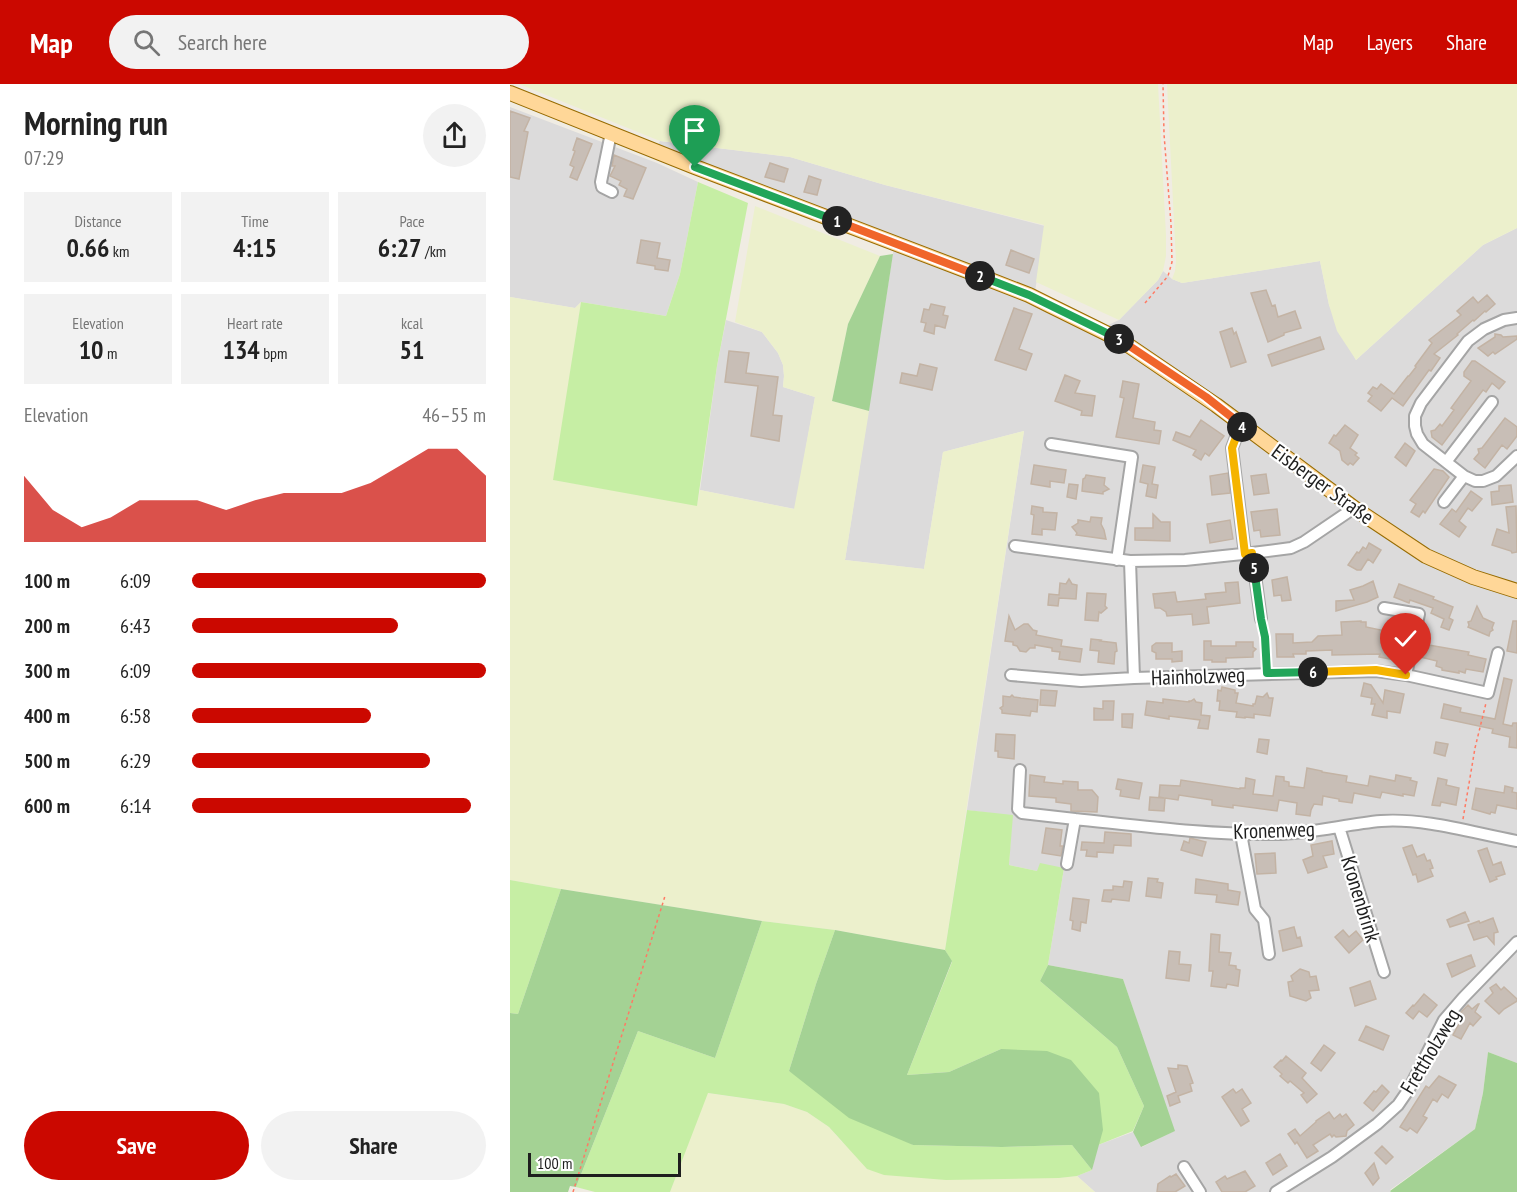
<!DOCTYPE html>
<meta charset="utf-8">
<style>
body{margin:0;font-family:"PT Sans Narrow",sans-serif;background:#f2f2f2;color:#222;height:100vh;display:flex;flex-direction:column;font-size:22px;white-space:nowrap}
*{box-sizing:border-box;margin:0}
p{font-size:20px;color:#767676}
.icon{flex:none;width:33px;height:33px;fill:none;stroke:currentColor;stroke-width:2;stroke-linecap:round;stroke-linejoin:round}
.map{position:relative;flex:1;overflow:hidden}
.sheet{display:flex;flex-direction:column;background:#fff;width:510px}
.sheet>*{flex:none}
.scale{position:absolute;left:18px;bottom:15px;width:153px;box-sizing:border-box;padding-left:6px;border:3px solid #1e1e1e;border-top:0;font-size:16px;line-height:21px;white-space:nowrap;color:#1e1e1e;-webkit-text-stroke:4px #fff;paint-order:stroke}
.pin{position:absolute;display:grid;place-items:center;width:51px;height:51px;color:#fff;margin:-62px -26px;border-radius:50% 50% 50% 0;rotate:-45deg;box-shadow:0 0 6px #0007}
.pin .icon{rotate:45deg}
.km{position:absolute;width:30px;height:30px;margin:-15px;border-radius:50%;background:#222;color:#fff;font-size:16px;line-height:30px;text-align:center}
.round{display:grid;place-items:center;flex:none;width:63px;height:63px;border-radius:32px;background:#f2f2f2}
.headline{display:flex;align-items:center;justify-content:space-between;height:102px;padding:0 24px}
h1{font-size:33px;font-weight:600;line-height:45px}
.figures{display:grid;grid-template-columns:repeat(3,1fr);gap:9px;height:102px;padding:6px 24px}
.figures div{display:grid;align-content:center;border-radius:0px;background:#f2f2f2;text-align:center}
.figures b{font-size:26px;font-weight:600}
.figures small{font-size:16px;font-weight:400}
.figures p{font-size:16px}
.chart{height:168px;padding:12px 24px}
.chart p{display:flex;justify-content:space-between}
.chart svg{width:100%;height:108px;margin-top:6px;fill:#cb0800;opacity:.7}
.button{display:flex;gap:12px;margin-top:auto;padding:12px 24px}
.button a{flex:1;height:69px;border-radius:36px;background:#cb0800;color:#fff;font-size:24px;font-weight:600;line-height:69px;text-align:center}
.button a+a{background:#f2f2f2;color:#222}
ul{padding:0 24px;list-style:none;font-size:20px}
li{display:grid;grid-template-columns:96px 72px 1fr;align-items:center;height:45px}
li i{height:15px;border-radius:8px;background:#cb0800}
header{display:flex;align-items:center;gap:36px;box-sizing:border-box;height:84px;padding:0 30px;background:#cb0800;color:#fff}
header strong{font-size:28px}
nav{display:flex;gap:33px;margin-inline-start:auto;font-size:21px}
.search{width:420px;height:54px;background:#f2f2f2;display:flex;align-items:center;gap:15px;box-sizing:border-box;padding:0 21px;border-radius:33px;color:#767676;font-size:22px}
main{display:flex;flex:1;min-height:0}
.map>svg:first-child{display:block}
</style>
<header>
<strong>Map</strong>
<div class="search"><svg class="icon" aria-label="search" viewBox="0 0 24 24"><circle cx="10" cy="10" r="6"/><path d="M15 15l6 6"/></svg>Search here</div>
<nav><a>Map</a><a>Layers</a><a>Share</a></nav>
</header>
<main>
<section class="sheet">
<div class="headline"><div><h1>Morning run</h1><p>07:29</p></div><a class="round"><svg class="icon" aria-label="share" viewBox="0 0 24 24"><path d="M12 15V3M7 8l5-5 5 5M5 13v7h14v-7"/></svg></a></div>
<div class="figures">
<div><p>Distance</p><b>0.66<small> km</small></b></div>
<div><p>Time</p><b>4:15</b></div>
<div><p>Pace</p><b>6:27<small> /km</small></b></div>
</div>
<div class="figures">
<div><p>Elevation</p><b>10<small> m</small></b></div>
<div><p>Heart rate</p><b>134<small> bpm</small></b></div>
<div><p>kcal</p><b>51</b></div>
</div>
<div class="chart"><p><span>Elevation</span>46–55 m</p>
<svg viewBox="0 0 160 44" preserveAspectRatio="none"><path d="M0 44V17L10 31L20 38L30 34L40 27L50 27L60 27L70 31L80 27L90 24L100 24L110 24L120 20L130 13L140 6L150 6L160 17V44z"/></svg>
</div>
<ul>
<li><b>100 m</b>6:09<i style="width:100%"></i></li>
<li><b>200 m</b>6:43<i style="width:70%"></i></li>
<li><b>300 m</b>6:09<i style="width:100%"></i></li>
<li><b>400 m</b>6:58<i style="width:61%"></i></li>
<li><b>500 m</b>6:29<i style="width:81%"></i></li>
<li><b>600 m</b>6:14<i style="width:95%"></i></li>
</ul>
<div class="button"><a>Save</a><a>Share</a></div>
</section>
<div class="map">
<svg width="1007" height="1108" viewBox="0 0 1007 1108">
<rect width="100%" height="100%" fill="#f0ece3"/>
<path fill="#dcdbdb" d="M0,23L147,79L188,98L170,190L156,232L71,218L65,224L0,213Z
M150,57L280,73L375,101L535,142L525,208L596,242L609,236L648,196L653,187L662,195L672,199L810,177L819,221L846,276L973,161L1007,144V979L978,968L973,1009L965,1045L880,1106L881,1108H585L567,1092L582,1086L588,1061L623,1048L632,1063L664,1047L613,895L538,881L554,784L527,787L499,781L502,732L457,726L514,347L433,368L414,485L335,476L384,163L147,63Z
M216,236L252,248L268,269L273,281L274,292L273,303L305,313L285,425L190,406L207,282Z"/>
<path fill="#ecf0cc" d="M9,0H648L656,151V172L653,187L648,196L609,236L526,198L534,141L375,101L280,73L150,57Z
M657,0H1007V144L973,161L846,276L827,247L819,221L810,177L672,199L662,195L665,187L666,177Z
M245,122L370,172L338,240L322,317L359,327L335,476L414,485L433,368L514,347L435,866L325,846L252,837L51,805L0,796V213L65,224L71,218L44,396L187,421L190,406L284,425L305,313L273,303L274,292L273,281L268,269L252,248L225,238Z
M197,1009L274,1020L297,1028L319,1043L332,1058L549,1094L567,1092L585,1108H160Z"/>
<path fill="#c6eea4" d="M188,98L238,119L207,282L187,422L43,396L71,218L156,232L170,190Z
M457,726L503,731L499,781L527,787L530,779L554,784L538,881L530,897L607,963L634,1022L623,1047L588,1061L491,965L439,988L397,991L442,878L435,866Z
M0,796L51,805L8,930L0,929Z
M252,837L325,846L306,900L279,987L403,1061L492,1063L562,1061L582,1086L567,1092L549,1094L436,1096L374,1091L357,1085L319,1043L297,1028L274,1020L198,1009L160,1108H85L66,1103L128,947L205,974Z"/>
<path fill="#a4d294" d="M383,170L359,327L322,317L338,240L370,172Z
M51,805L252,837L205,974L128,947L66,1103L60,1102L58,1108H0V929L8,930Z
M325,846L435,866L442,877L397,991L439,988L491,965L537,967L561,976L589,1009L593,1046L582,1086L562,1061L492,1063L403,1061L339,1034L279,987L306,900Z
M538,881L613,895L665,1047L631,1063L623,1048L634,1022L607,963L530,897Z
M978,968L1007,979V1108H881L880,1107L965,1045L973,1009Z"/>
<path fill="#c8beb6" stroke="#c3b3a4" stroke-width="1.5" d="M0,27L20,34L14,47L18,48L9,95L0,93Z
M67,54L82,60L67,96L60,93L64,83L60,81L65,67L63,66Z
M104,71L136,84L123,115L114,112L117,105L109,101L111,97L100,92L105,82H102Z
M260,79L278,85L274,98L255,93Z
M299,92L311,96L307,111L294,108Z
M131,156L150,159L147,174L160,176L158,187L145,185V182L127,179Z
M501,166L524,175L519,189L496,181Z
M756,206L762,222L765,221L768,233L785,227L791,244L774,249V251L758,258L741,209Z
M977,211L985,220L976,228L975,227L964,237L963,236L947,250L948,251L924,270L930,274L921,287L919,286L893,322L882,314L871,327L858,317L862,312L858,309L863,303L867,305L871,300L884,310L898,292H899L906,283L905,282L922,259L919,256L951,231L947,227L963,213L968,219Z
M421,220L435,223L433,231L438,232L435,244L425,241L424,250L414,247L416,239L411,238L414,225L419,226Z
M504,224L522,230L509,265L522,270L516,286L485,276Z
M722,244L724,250L726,248L736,278L721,283L710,248Z
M985,250L991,251L993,253L1007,252V255L985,270L983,268L978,272L968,264L985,253Z
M810,253L814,265L762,282L758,271Z
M219,267L239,269L236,289L268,293L263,331L272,332L269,357L241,352L248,302L215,298Z
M962,277H965L995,298L989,305L982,299L976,308L973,306L932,361L922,353L921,347L925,346L930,340L932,342L944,326L941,324L961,297L954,292V288Z
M410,280L427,284L422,306L390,299L392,289L407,292Z
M555,291L570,297L565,309L585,312L582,332L571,331L572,327L545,317Z
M613,297L629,300L623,334L645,338L644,346L651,347L649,360L606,353L614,314L610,313Z
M995,334L1007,343V352L997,365L992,361L975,384L964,375L969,369L968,365L972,364Z
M691,336L714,352L699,372L695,369L691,376L683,371L686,366L663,356L666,348L680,353Z
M835,341L848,351L840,364L847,369L845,371L849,374L843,381L840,379L838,381L832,376L830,367L819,359L824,351L826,352Z
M895,359L905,367L896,382L885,373Z
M524,381L556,386L554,399L540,397V403L521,400Z
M633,381L645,383L642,400L648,401L646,414L636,412L638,400L630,398Z
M924,385L933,387L939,393L915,429L913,427L909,433L901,428L906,420L900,416Z
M718,389L720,409L702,411L700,392Z
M756,390L759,409L744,411L741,392Z
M576,391L595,394L594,401L599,405L593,408V410L572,407L573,395L575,394Z
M559,400L568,401L566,415L557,413Z
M1001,401L1003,418L982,421L981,408L989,407V402Z
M961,407L972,415L962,427L958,424L949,437L956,443L949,453L930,440L942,425L946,428Z
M522,422L533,424V428L547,429L545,446L532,445V451L522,450L524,431L521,430Z
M1006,422L1007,468L1002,469L1001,467L982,461L987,445L999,449L996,423Z
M767,425L770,451L751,453L750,446L744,447L741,428Z
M643,430L651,438H660V457L625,456V444H643Z
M581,433L592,434L591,440L594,446L596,455L566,451L567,449L562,443L568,439V436L580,438Z
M720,436L723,455L700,459L697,440Z
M859,459L871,466L863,479L858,475L851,486H847L838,481L847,468L849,469L853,463L856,465Z
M777,493L781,516L772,517L771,511L764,512L762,496Z
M559,495L562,500L567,501L566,515L549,514L548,522L538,521L539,510L549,511L550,499L556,500Z
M863,497L868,513L857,518L826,527V517L844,516L840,506L853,502Z
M728,498L730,519L697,523L699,539L683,541L682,530L657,532L656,528L650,524H645L643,510L665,508L667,518L696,515L695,510L716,508L715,499Z
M889,500L924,513L923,515L943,523L939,534L943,536L939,546L931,543L934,535L921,529L923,524L900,516L899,519L884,513Z
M577,509L596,510L595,522L597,524L591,529L589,528L588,537L575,536Z
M967,522L973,534L984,539L982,544L983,546L980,548L979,552L958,543L959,541L958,538L961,537Z
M499,532L505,546L514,540H518L523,546L527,547L526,551L552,556L551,562L572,565L570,578L549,575L550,568L542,567V564L525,561V564H520L516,568L510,567L507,562L503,561V558L495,557Z
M851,537V538H856V543L885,549L883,558L888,559L885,576L869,573L870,570L822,571V566L796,567V570H783L784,573H767L766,550H783V559L802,558L808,552L832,551L831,538Z
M1003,537H1007V569L997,567Z
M581,555L591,556L590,557L606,559L607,567L605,568L604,580L588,578L589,567L580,566Z
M694,557H701V562H726V558H743V563L746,565L743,568V573L716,574V578H702V576H694Z
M646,559H662V568L672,567V577L662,578V575H646V569L642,567V562Z
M913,560L959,568L958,571L976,575L973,588L956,585L955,589L949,587V589L932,586V584L926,582L927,577L910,573Z
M994,594L1002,596L993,640L1002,642L1003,639H1007V664L999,663L1000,653L982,649L983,645L931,634L934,620L951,624L950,628L985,635Z
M854,599L861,601L873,619L875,606L894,610L890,629L877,627V634L862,631L865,620H861L862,614L851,612Z
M712,603L725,606V609H728L726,619L743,622V620H745L747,612L753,613L757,609L759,614H763L760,632L744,630V634L735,633V634L726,633L727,628L709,626L710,617H707L708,606L711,607Z
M531,606L547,607L545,622L530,621Z
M502,611L504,613L511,614L528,616L527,628L521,627L520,632L492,629V626L490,624L493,622V612L500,613Z
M653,615L679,618V617H681L684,615L686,618L692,619L691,631L700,632L698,645L688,644L690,636L659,632V635L635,631L637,617L653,619Z
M593,617H604L603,636H584V624L593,625Z
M612,630H623L622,644L612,643Z
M486,650L505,651L504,675L488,673V667H485Z
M749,655L759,656L757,670L747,668Z
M926,658L938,660L935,672L924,669Z
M797,684L812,687V688L837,692L836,698L858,702L860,692L885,697L886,691L901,694L900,696L907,698L904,712L893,710V712L872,708L870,714L844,709L842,719L829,717V715L813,712L812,721L804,720L801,726L800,732L786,730L787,719L769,716L767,727L723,721V724L702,721V716L669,711L668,716L655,714L654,727L639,726L640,713L654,714L649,713L650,701L670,702L671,696L730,705V704H735L736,694L745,696L743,710L763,712L766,692L774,693V697L779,698V702L794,704Z
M520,691L535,693L534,698L553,700V697L568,698V706H582L588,713L587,728L561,727V720L546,718V714L519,712Z
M928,694L937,696L936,701L949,704L946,721L931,718L930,722L922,721Z
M608,695L632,699L629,715L610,712L611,706L606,705Z
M995,702L1003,704L1002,708L1007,709V725L987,721L985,729L981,728L980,730L962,725L966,704L994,709Z
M536,744L552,746L550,762H553L551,772L532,769Z
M595,748L621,750V762L604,761L603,769L587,768V773L576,772L577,766H571L572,758L594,759Z
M680,754L696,758L692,772L671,766L674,757L679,759Z
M822,757L824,770L813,772L817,783L798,789L793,776L803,772L801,761Z
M902,761L907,773L914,770L917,777L920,776L923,784L920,785L923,792L908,798L906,790L903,791L893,764Z
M977,764L983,781L991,778L995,790L986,793L987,795L980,798L968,767Z
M765,769L766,789L747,790L745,770Z
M638,794L648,795L647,798L653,799L651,814L636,812Z
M686,795L718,800V806L730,808L728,821L706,818L707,811L685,809Z
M614,797L622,798L619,817L602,815L601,818L592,817L594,806H603V802L613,803Z
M563,814L579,816L576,839L571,838L570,847L562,845L563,837L560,836Z
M955,828L959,837L940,843L937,836Z
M983,834L988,848L984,849V860L977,852L964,856L958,841L969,837L970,839Z
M784,843L787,854L790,853L792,862L773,867L769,847Z
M833,846L839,853L846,847L853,856L839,869L825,853Z
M701,850L710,851L709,868L721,869L719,881L726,882V885L730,886L728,902L717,900L716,904L701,902L703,887H699Z
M659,867L670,868L669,880L681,881L679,897L656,894Z
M961,871L965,882L942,893L937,880Z
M790,885L799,888L800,893L806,892L809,906L799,907L801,914L796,917L780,912L778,898L783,897L781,892Z
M860,897L866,915L845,922L840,904Z
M986,900L991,906L994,903L1007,915V917L994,925L989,930L975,917L983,909L980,904Z
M914,910L927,921L917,933L909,927L903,935L896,929L903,921L904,922Z
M968,920H969L965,928L971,933L963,942L960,939L951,955L943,951L950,938L954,933L950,929L958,921L962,925Z
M856,942L879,952L873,966L849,956Z
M814,961L825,969L811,987L801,979Z
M776,972L796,989L792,994L807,1010L797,1019L791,1011L794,1009L780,997L778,999L770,992L772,990L764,983L771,976L772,977Z
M668,981L677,982L683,999L680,1000L682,1007L668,1012L670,1018L660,1022L657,1012L666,1008L658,984L668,985Z
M929,992L946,1001L938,1014L932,1010L927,1018L923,1015L913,1032L917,1034L907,1049L900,1044L897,1047L890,1043L916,1002L919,1004Z
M872,1001L879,1008L863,1027L854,1019L864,1007L866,1008Z
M723,1005L726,1009L732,1005L741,1019L732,1025L739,1037L731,1042L712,1013Z
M819,1028L824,1035L830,1030L832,1033L836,1030L844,1041L837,1047L836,1052L826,1053L824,1051L822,1053L820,1050L803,1061L808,1067L797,1074L787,1058L785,1060L778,1050L785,1045L790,1052L806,1038V1037Z
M872,1062L883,1073L876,1080L865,1069Z
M770,1070L777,1082L763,1091L756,1079Z
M864,1079L869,1094L863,1101L855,1089Z
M735,1087L745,1102L735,1108H712L706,1098L715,1092L717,1095Z
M666,1090L675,1102L665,1108H647L648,1100L660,1092L661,1093Z"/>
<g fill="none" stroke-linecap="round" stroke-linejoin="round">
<defs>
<path id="minor" d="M101,49L91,98L92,103L102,108
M1007,234L994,236L974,245L958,257L911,319L905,332V342L907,350L913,360L954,392L965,397H973L986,392L1007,372
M733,342L728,348L722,364L735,470
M541,360L622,373L607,476
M936,378L982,318
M934,418L954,392
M505,462L620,477L675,476L742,469L781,464L794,458L844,424
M742,469L751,535
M874,524L909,530L896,591
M501,591L571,597L624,594L620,477
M624,594L866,587L896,591L978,609L988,569
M510,686L508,725L512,729L565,735
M829,743L874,888
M731,750L745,825L754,836L759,870
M557,780L565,735C632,742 699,751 766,750C801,750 836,740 871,737C916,734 963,749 1007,757
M674,1083L690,1108
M766,1108L822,1073L867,1040L888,1021L899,1005L934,936L953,914L1007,858"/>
<path id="major" d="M0,9L185,83L460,188L519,211L539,221L612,257L706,321L844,424L916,472L963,493L1007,507"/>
</defs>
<use href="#minor" stroke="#a5a5a5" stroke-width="14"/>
<use href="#major" stroke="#976b00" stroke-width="16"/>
<path stroke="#ff7a64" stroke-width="1.5" stroke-dasharray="3 3" stroke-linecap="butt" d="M635,219L658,192L662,178L661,140L654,50L653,0
M753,545L756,579
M953,735L965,664L976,619
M63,1108L155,812"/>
<use href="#minor" stroke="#fff" stroke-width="10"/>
<use href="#major" stroke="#ffd798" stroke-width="14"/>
</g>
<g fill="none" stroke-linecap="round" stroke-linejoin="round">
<defs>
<path id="split-1" d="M185,83L327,137"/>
<path id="split-2" d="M327,137L470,192"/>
<path id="split-3" d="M470,192L519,211L609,255"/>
<path id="split-4" d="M609,255L696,313L733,342L732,343"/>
<path id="split-5" d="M732,343L728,348L722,364L735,470L742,469L744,484"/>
<path id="split-6" d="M744,484L751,535L755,553L757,589L803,588"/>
<path id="split-7" d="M803,588L866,586L896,591"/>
</defs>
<use href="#split-1" stroke="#fff" stroke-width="12"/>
<use href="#split-2" stroke="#fff" stroke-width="12"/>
<use href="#split-3" stroke="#fff" stroke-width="12"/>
<use href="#split-4" stroke="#fff" stroke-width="12"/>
<use href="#split-5" stroke="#fff" stroke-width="12"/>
<use href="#split-6" stroke="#fff" stroke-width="12"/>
<use href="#split-7" stroke="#fff" stroke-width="12"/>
<use href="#split-1" stroke="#22a559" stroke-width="8"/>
<use href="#split-2" stroke="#f0652b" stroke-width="8"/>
<use href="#split-3" stroke="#22a559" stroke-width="8"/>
<use href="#split-4" stroke="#f0652b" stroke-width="8"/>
<use href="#split-5" stroke="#f5b400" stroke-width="8"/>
<use href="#split-6" stroke="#22a559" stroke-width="8"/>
<use href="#split-7" stroke="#f5b400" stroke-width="8"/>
</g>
<g text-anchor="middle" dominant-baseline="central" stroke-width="4.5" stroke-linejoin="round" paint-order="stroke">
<g font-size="21" fill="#1e1e1e" stroke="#fff">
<text transform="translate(813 400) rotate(36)">Eisberger Straße</text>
<text transform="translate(688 592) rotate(-2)">Hainholzweg</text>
<text transform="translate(764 746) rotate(-2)">Kronenweg</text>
<text transform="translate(851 815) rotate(73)">Kronenbrink</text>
<text transform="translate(920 967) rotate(-59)">Frettholzweg</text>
</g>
</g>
</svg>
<div class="scale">100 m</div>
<div class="pin" style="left:185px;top:83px;background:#1e9e55"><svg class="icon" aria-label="arrive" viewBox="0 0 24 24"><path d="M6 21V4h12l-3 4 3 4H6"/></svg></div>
<div class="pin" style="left:896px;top:591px;background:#d93025"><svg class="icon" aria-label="check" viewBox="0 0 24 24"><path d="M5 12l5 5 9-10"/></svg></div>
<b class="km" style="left:327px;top:137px">1</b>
<b class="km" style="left:470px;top:192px">2</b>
<b class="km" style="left:609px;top:255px">3</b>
<b class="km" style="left:732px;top:343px">4</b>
<b class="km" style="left:744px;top:484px">5</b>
<b class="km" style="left:803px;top:588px">6</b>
</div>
</main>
